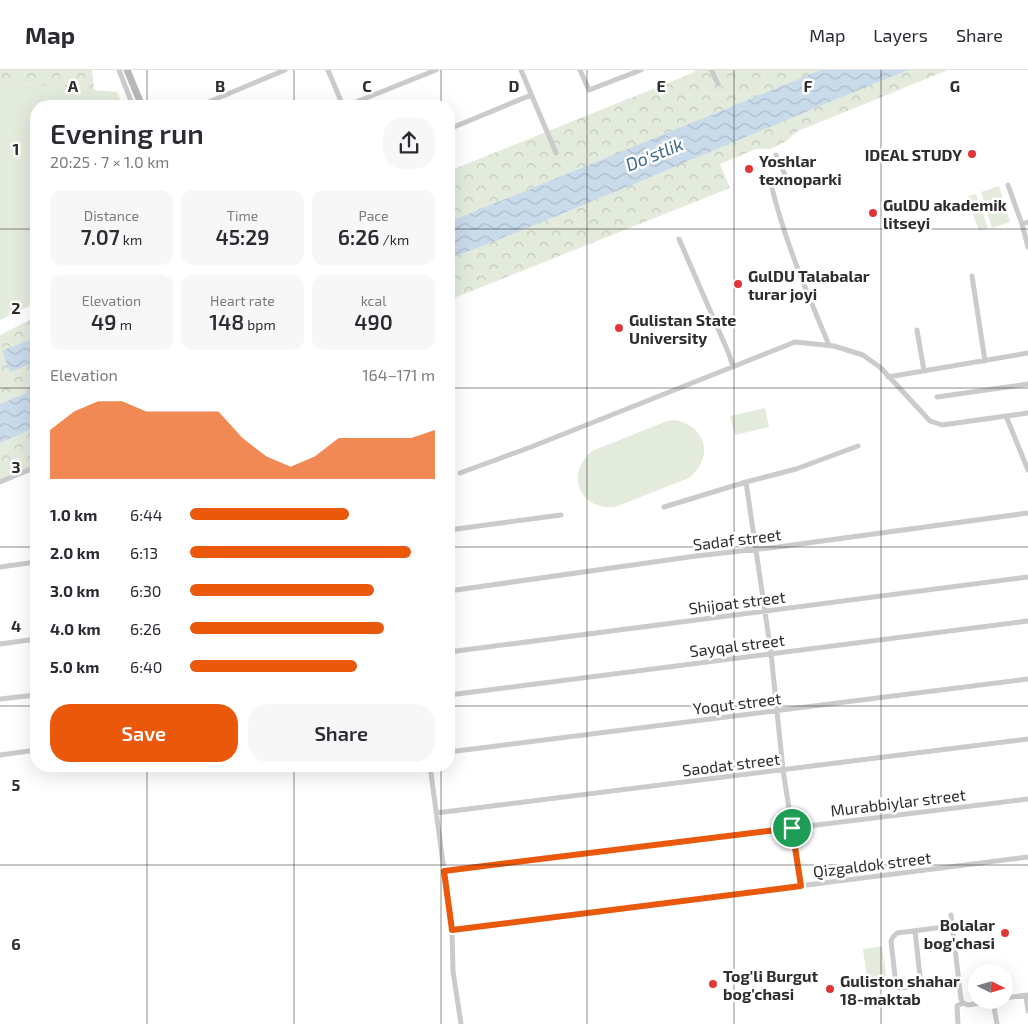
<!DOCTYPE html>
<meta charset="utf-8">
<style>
body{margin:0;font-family:"Exo 2",sans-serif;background:#f7f7f7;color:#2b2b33;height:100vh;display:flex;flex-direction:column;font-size:19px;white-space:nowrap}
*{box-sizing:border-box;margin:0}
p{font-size:16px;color:#7c7c81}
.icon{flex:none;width:28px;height:28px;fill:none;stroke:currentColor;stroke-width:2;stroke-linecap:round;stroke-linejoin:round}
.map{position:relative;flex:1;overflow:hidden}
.panel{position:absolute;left:30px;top:30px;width:425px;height:672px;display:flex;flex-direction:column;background:#fff;border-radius:20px;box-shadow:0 5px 20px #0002}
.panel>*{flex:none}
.needle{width:32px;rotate:95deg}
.fabs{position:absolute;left:968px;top:894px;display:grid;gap:10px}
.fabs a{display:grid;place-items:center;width:45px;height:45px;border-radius:50%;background:#fff;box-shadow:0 5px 20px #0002;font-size:25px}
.pin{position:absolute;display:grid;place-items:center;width:42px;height:42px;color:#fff;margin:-21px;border:2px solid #fff;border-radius:50%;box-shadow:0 1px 5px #0007}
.round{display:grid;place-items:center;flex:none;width:52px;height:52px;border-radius:20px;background:#f7f7f7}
.summary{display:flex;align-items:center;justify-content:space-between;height:85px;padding:0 20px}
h1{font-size:28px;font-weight:600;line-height:38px}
.metrics{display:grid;grid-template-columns:repeat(3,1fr);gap:8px;height:85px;padding:5px 20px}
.metrics div{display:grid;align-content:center;border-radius:12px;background:#f7f7f7;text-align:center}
.metrics b{font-size:21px;font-weight:600}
.metrics small{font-size:14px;font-weight:400}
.metrics p{font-size:14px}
.chart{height:140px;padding:10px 20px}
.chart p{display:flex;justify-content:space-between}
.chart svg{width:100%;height:90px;margin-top:5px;fill:#ea580c;opacity:.7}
.action{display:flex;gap:10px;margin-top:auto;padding:10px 20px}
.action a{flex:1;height:58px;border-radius:20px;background:#ea580c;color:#fff;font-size:20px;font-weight:600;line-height:58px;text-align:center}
.action a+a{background:#f7f7f7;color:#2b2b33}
ul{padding:0 20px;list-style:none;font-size:16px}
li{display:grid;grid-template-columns:80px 60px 1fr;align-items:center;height:38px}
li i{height:12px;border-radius:6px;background:#ea580c}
header{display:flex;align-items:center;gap:30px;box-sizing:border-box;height:70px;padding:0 25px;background:#fff;border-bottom:1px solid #e1e1e2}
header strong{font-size:24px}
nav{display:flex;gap:28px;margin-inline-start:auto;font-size:18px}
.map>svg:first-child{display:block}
</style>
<header>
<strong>Map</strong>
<nav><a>Map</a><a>Layers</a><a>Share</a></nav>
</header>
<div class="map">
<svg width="1028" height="954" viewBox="0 0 1028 954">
<defs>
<pattern id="park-crowns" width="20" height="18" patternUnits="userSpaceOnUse" patternTransform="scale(1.25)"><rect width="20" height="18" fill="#e3ebdd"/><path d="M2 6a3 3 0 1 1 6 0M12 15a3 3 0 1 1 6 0" fill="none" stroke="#c3cabe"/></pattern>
<pattern id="water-waves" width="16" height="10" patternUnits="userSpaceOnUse" patternTransform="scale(1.25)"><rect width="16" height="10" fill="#c9dbeb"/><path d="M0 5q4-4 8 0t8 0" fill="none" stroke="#adbcca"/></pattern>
</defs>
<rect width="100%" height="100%" fill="#fff"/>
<path fill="url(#park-crowns)" d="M0,0H92L94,20L0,12Z
M694,0H948L798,61L785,72L770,79H756L720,94L730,118L449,230V101L695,2Z
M36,247V396L0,411V265Z"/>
<path fill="#e3ebdd" d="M0,12L117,22L123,36H36V233L0,250Z
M999,116L1010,152L992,158L981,122Z
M976,124L988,158L979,161L967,127Z
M765,338L769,357L735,365L730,346Z
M676,350C707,358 714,387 689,408L615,437C579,440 565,404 592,381L667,351Z
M882,876L887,912L868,915L863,879Z"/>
<path fill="url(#water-waves)" d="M821,0H908C754,62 603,129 449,189V152Z
M36,267V292L10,302L2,281Z
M36,319V357L0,373V334Z"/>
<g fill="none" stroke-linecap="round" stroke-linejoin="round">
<path stroke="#cbcbcb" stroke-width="5" d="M119,0L133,36
M328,0L343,36
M521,0L556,83
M580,0L589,20L641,0
M711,0L718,14
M199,36L285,0
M346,36L436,0
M449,59L531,25
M776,85L785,105L771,114C784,169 807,223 829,275
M1008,115L1022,154
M1028,152L1022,154L1028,177
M679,169L729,284L733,297
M972,206L985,291
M917,260L924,301
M888,307L1028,283
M937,327L1028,314
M1006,346L1028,400
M460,403L531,377L795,272L834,276L863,285L881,298L930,351L942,355L1028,343
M0,412L36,397
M746,412L796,399L858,376
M664,437L746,412L771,583L783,700L801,816
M449,460L561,445
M0,497L36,492
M449,521L696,486L778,477L1028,443
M0,574L36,569
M449,582L1028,507
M449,625L1028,551
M0,629L36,625
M449,682L1028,609
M0,685L36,680
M430,696L452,860L453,901L461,954
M436,743L1028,669
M444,801L1028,729
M951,845L961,929L963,933L968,935L997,930
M952,856L897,863L893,867L891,871L896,915L899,918L958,911
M452,860L1028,787
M915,861L921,915
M1026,926L1028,941
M1004,928L1028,925
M993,932L997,954
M958,954L957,936L963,933"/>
<path stroke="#b8b8b8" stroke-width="7" d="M127,0L142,36"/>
</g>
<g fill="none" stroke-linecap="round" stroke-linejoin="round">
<defs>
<path id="route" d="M792,758L801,816L452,860L444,801Z"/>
</defs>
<use href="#route" stroke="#fff" stroke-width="10"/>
<use href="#route" stroke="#ea580c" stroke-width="6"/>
</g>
<path fill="none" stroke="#2e2e2e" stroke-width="1" stroke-opacity="0.55" d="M147,0V36M294,0V36M441,0V36M587,0V954M734,0V954M881,0V954M0,159H36M449,159H1028M0,318H36M449,318H1028M0,477H36M449,477H1028M0,636H36M449,636H1028M147,696V954M294,696V954M441,696V954M0,795H1028"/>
<g fill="#e03636" stroke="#fff" stroke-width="2">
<circle cx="972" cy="84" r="5"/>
<circle cx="749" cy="99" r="5"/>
<circle cx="873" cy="143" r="5"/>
<circle cx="738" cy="214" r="5"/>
<circle cx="619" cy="258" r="5"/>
<circle cx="1005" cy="863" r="5"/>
<circle cx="713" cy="914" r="5"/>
<circle cx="830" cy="919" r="5"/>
</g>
<g text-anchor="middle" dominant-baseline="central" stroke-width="5" stroke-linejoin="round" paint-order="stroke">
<g font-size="16" font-weight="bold" fill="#2e2e2e" stroke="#fff" text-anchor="start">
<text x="962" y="84" text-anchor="end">IDEAL STUDY</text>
<text x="759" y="90">Yoshlar<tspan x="759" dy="18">texnoparki</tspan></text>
<text x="883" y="134">GulDU akademik<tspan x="883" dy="18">litseyi</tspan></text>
<text x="748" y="205">GulDU Talabalar<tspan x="748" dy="18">turar joyi</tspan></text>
<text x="629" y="249">Gulistan State<tspan x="629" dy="18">University</tspan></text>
<text x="995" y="854" text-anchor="end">Bolalar<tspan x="995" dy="18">bog'chasi</tspan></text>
<text x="723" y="905">Tog'li Burgut<tspan x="723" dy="18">bog'chasi</tspan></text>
<text x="840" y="910">Guliston shahar<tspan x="840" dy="18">18-maktab</tspan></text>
</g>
<g font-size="16" fill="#2e2e2e" stroke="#fff">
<text transform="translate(737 469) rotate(-7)">Sadaf street</text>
<text transform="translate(737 532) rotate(-7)">Shijoat street</text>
<text transform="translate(737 575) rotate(-7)">Sayqal street</text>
<text transform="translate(737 633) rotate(-7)">Yoqut street</text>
<text transform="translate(731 694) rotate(-7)">Saodat street</text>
<text transform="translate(898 732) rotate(-7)">Murabbiylar street</text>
<text transform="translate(872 794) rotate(-7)">Qizgaldok street</text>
</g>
<g font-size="18" font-style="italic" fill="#3f698e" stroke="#fff">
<text transform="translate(654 84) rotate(-22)">Do'stlik</text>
</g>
</g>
<g font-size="16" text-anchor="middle" font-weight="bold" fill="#2e2e2e" stroke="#fff" stroke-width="5" stroke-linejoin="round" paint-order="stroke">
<text x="73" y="22">A</text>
<text x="220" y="22">B</text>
<text x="367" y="22">C</text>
<text x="514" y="22">D</text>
<text x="661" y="22">E</text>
<text x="808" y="22">F</text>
<text x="955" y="22">G</text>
<text x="16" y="85">1</text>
<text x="16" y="244">2</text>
<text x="16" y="403">3</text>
<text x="16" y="562">4</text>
<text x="16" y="721">5</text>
<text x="16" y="880">6</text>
</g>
</svg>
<div class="fabs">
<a><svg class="needle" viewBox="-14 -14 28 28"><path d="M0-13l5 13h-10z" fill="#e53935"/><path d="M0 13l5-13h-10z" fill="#7c7c81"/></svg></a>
</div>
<div class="pin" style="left:792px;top:758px;background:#1e9e55"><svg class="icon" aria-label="arrive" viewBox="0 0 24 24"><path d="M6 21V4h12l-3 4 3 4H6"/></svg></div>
<section class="panel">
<div class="summary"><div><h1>Evening run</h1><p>20:25 · 7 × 1.0 km</p></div><a class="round"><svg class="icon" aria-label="share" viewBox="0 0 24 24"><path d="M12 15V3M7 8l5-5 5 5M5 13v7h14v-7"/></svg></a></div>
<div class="metrics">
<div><p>Distance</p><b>7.07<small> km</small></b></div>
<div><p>Time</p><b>45:29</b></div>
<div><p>Pace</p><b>6:26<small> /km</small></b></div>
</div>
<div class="metrics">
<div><p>Elevation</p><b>49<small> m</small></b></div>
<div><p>Heart rate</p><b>148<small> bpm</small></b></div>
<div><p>kcal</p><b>490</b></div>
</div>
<div class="chart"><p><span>Elevation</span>164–171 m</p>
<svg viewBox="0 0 160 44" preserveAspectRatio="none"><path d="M0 44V20L10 11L20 6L30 6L40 11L50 11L60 11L70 11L80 24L90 33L100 38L110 33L120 24L130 24L140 24L150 24L160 20V44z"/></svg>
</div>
<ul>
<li><b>1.0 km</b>6:44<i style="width:65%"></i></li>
<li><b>2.0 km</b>6:13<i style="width:90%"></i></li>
<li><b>3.0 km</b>6:30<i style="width:75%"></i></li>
<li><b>4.0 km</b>6:26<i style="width:79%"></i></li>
<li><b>5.0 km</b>6:40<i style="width:68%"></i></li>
</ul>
<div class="action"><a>Save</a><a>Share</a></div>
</section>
</div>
